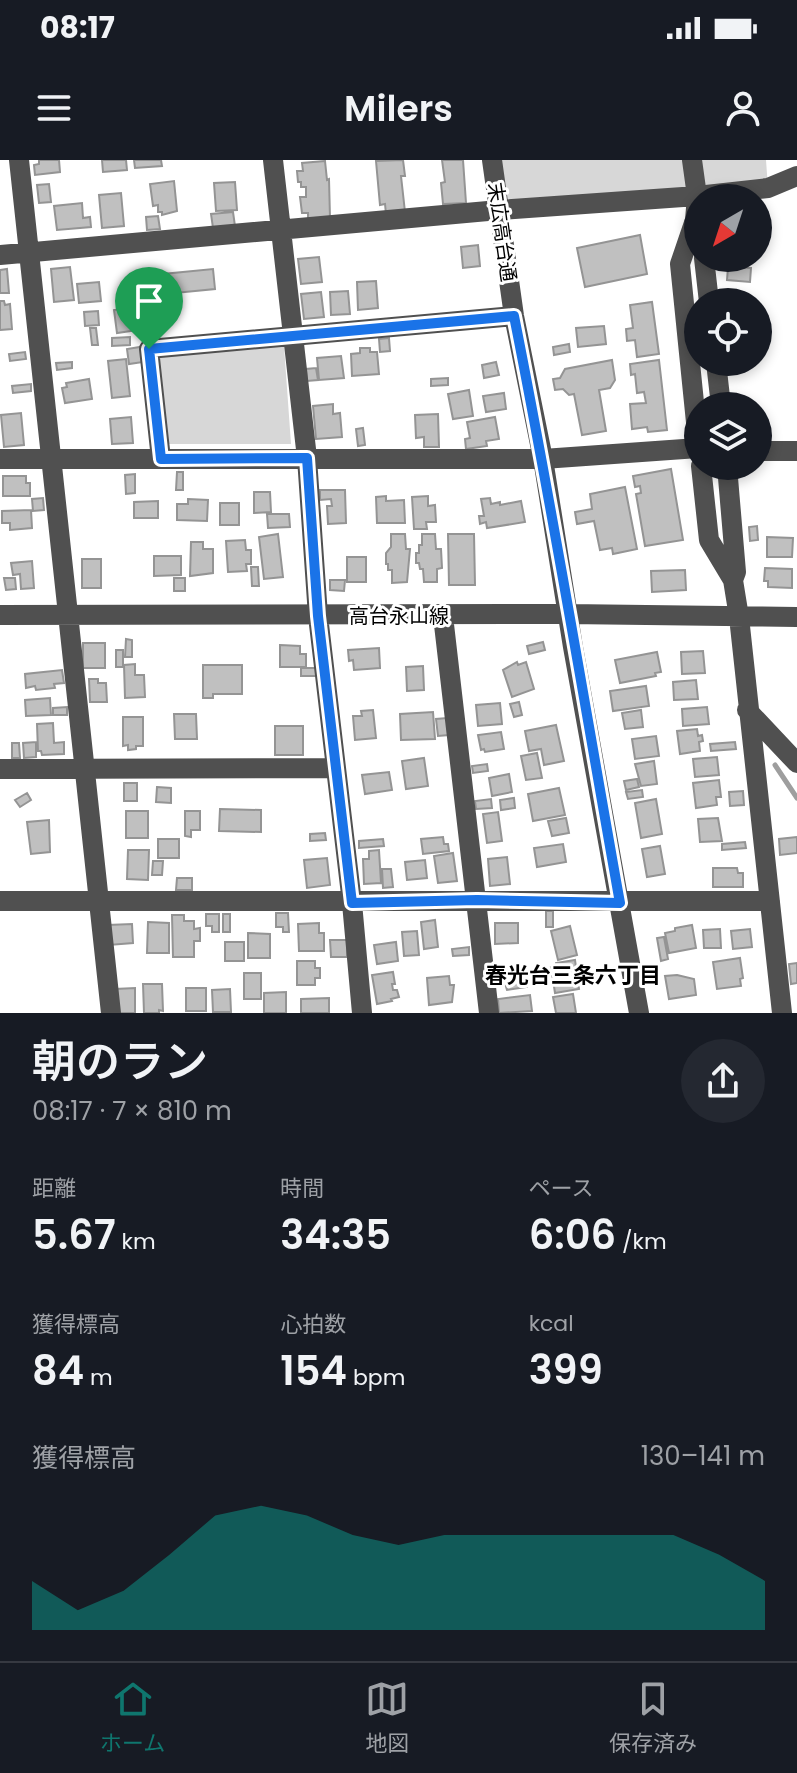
<!DOCTYPE html>
<html lang="ja">
<meta charset="utf-8">
<style>
body{margin:0;font-family:Poppins,"Noto Sans JP",sans-serif;background:#242831;color:#f1f3f6;height:100vh;display:flex;flex-direction:column;font-size:30px;white-space:nowrap}
*{box-sizing:border-box;margin:0}
p{font-size:26px;color:#9ea1a6}
.icon{flex:none;width:44px;height:44px;fill:none;stroke:currentColor;stroke-width:2;stroke-linecap:round;stroke-linejoin:round}
.map{position:relative;height:853px;overflow:hidden}
.side{display:flex;flex-direction:column;background:#171b24;flex:1}
.side>*{flex:none}
.needle{width:52px;rotate:219deg}
.fabs{position:absolute;left:684px;top:24px;display:grid;gap:16px}
.fabs a{display:grid;place-items:center;width:88px;height:88px;border-radius:50%;background:#171b24;box-shadow:0 4px 12px #0003;font-size:40px}
.pin{position:absolute;display:grid;place-items:center;width:68px;height:68px;color:#fff;margin:-82px -34px;border-radius:50% 50% 50% 0;rotate:-45deg;box-shadow:0 0 8px #0007}
.pin .icon{rotate:45deg}
.round{display:grid;place-items:center;flex:none;width:84px;height:84px;border-radius:42px;background:#242831}
.head{display:flex;align-items:center;justify-content:space-between;height:136px;padding:0 32px}
h1{font-size:44px;font-weight:600;line-height:60px}
.metrics{display:grid;grid-template-columns:repeat(3,1fr);gap:12px;height:136px;padding:8px 32px}
.metrics div{display:grid;align-content:center}
.metrics b{font-size:40px;font-weight:600}
.metrics small{font-size:22px;font-weight:400}
.metrics p{font-size:22px}
.chart{height:224px;padding:16px 32px}
.chart p{display:flex;justify-content:space-between}
.chart svg{width:100%;height:144px;margin-top:8px;fill:#0f766e;opacity:.7}
.status{display:flex;justify-content:space-between;align-items:center;height:56px;padding:0 40px;background:#171b24;direction:ltr}
.status svg{height:22px;fill:currentColor}
header{display:flex;justify-content:space-between;align-items:center;height:104px;padding:0 32px;background:#171b24;font-size:36px;font-weight:600}
.tab-bar{display:flex;justify-content:space-around;align-items:center;height:112px;border-top:2px solid #363941;background:#171b24;font-size:22px;color:#9ea1a6}
.tab-bar a{display:grid;justify-items:center;gap:4px}
.tab-bar .selected{color:#0f766e}
.map>svg:first-child{display:block}
</style>
<div class="status"><b>08:17</b><svg viewBox="0 0 49 12"><path d="M0 12V9h3v3zM5 12V6h3v6zM10 12V3h3v9zM15 12V0h3v12zM26 1h20v11H26zM47 4h2v5h-2z"/></svg></div>
<header><svg class="icon" aria-label="menu" viewBox="0 0 24 24"><path d="M4 6h16M4 12h16M4 18h16"/></svg>Milers<svg class="icon" aria-label="person" viewBox="0 0 24 24"><circle cx="12" cy="8" r="4"/><path d="M4 21q1-7 8-7t8 7"/></svg></header>
<div class="map">
<svg width="797" height="853" viewBox="0 0 797 853">
<rect width="100%" height="100%" fill="#fff"/>
<path fill="#d7d7d7" d="M492,0H766L768,28L499,50Z
M284,186L291,284H168L159,195Z"/>
<g fill="none" stroke-linecap="round" stroke-linejoin="round">
<path stroke="#9e9e9e" stroke-width="5" d="M775,605L797,638"/>
</g>
<path fill="#c0c0c0" stroke="#949494" stroke-width="2" d="M39,0H59L60,12L35,15L34,5L39,4Z
M102,0H126L127,10L103,12Z
M134,0H161L162,6L135,8Z
M403,0L405,16H401L405,52L386,54L385,44L380,45L376,1Z
M442,0H463L466,43L443,44L441,23L445,22Z
M325,1L327,20L329,19L330,58L308,60V53H302L300,37H306V27H301V22H298L297,11H303L302,3Z
M174,21L177,51L162,55V52H158V45L153,46L150,24Z
M235,22L237,50L216,51L214,23Z
M49,24L51,42L39,43L37,25Z
M121,33L124,66L102,68L99,35Z
M82,43L83,58L90,57L91,67L57,70L54,46Z
M233,52L235,66L213,68L211,54Z
M158,56L160,69L147,70L146,57Z
M640,75L647,114L585,127L577,88Z
M478,85L480,106L463,108L461,87Z
M319,97L322,122L301,124L298,99Z
M70,107L74,140L54,142L51,109Z
M728,107L751,108L750,122L727,120Z
M7,109L9,133H0V110Z
M213,109L215,129L165,134L163,114Z
M376,121L378,148L358,150L357,122Z
M99,122L101,141L79,143L77,124Z
M348,131L350,154L331,155L330,132Z
M321,132L324,157L304,159L301,134Z
M0,141H4L5,145L10,144L12,169L0,170Z
M652,142L659,194L637,197L635,180L627,181L626,169L633,168L630,145Z
M135,147L138,170L117,173L114,150Z
M98,151L99,165L85,166L84,152Z
M604,166L606,184L578,187L576,168Z
M90,168H96L98,185H92Z
M130,177V185L112,186V178Z
M389,178L390,191L380,192L379,179Z
M569,184L570,192L554,195L553,187Z
M140,187L143,202L129,204L127,189Z
M360,188H370V192H377L379,214L352,216L351,194L360,193Z
M25,192L26,199L10,201L9,194Z
M341,196L344,218L319,220L317,198Z
M126,199L130,236L112,238L108,201Z
M612,200L615,220L610,228L599,230L606,271L582,275L574,234L569,235L563,229L555,230L553,219L560,218L565,209Z
M659,200L667,270L648,272L647,267L632,269L630,244L646,243L644,232L637,233L635,214L631,215L630,204Z
M72,202V208L57,210L56,203Z
M496,202L499,215L484,218L482,205Z
M316,208L318,220L307,221L306,209Z
M448,218V225L431,226V219Z
M89,219L92,239L65,243L62,228L67,227L66,223Z
M31,224V231L13,233L12,226Z
M469,230L473,256L453,259L448,234Z
M504,233L506,249L486,252L483,236Z
M333,244V254L340,253L342,277L316,279L313,246Z
M21,253L24,285L4,287L1,255Z
M438,254L439,287H424V277L416,278L415,255Z
M131,257L133,283L112,284L110,259Z
M495,257L499,279L486,281L487,286L466,289L465,279L470,278L467,262Z
M363,268L365,285L358,286L356,269Z
M671,309L683,380L645,386L636,334L641,333L640,326L635,327L633,316Z
M177,312H183V330H176Z
M135,314V333L126,334L125,315Z
M3,316H26V323H30V336H3Z
M625,327L637,389L613,394L612,388L600,390L594,361L577,364L575,352L592,349L590,334Z
M320,330H345L346,363L328,364L327,346H332L331,339L320,340Z
M254,332H270L271,352L254,353Z
M386,336V341L404,340L405,363H377L376,337Z
M428,336V346L435,345L436,362H426L427,369H414L412,337Z
M43,338L44,350L33,351L32,339Z
M490,338L491,344L500,342V345L521,341L525,362L487,368L486,362L480,364L479,356H484L481,339Z
M188,339L208,340L207,361L177,360V344H188Z
M158,341V358H134V342Z
M220,343H239V365H220Z
M31,350L32,368L10,370V363H2V351Z
M267,354H289L290,367L268,368Z
M757,366L758,380L750,381L749,367Z
M278,374L283,417L264,419L259,377Z
M391,374H405L406,389H410L407,422L392,423V410H388V404H386V393L391,387Z
M422,374H435L436,389H441L442,408L437,409V422H424L423,409H420L419,403H416V393H419V385H422Z
M448,374H474L475,425H449Z
M767,377L793,378L792,397H767Z
M245,380L246,390H251V404H246L247,411L228,412L226,381Z
M191,382H203V389H213V413L190,416Z
M154,396H181V415L154,416Z
M347,397H366V422H347Z
M82,399H101V428H82Z
M32,401L34,428L21,429L20,414L13,415L11,403Z
M251,407H258L259,426H252Z
M765,408L792,409V428L768,427V421H764Z
M685,410L686,430L652,432L651,411Z
M4,418H15L16,429L6,430Z
M174,418H185V431H174Z
M330,420H345L344,431L330,430Z
M126,479L132,480V497H125Z
M543,482L545,490L529,494L527,486Z
M83,483H105V508H83Z
M280,485L300,486V494H306V507H280Z
M379,488L380,508L354,510L353,500L349,501L348,490Z
M116,490H123V507H116Z
M703,491L705,513L682,514L681,492Z
M657,492L661,512L655,513L656,516L620,523L615,500Z
M517,502L518,505L526,502L534,529L512,537L503,510Z
M135,504V515H144L145,537L125,538L124,505Z
M203,505H242V534H213V538H203Z
M423,506L424,530L407,531L406,507Z
M301,508H316V516H301Z
M62,510L64,523L54,524L55,528L36,530L35,526L26,528L25,514Z
M89,519H98V523H106L107,542H90Z
M696,520L698,539L674,540L673,522Z
M646,526L649,546L613,551L610,531Z
M50,538L51,555L26,556L25,540Z
M519,542L522,555L514,557L510,544Z
M500,543L502,564L478,566L476,545Z
M67,547V555H53V548Z
M707,547L709,564L683,566L682,549Z
M373,550L376,578L355,580L353,556H362L361,551Z
M641,550L643,567L625,569L622,553Z
M433,552L435,579L401,580L400,554Z
M174,554H196L197,579H175Z
M123,557H143V586H136V589L128,590V585L123,586Z
M447,558L449,575L438,576L436,559Z
M53,563L54,583L64,582V594L42,595L41,591H38L37,564Z
M556,565L564,601L544,605L541,589L529,591L525,571Z
M275,566H303V595H275Z
M697,569L698,576L702,575L703,581L699,582L700,591L680,594L677,571Z
M501,572L504,589L485,592L484,589L481,590L478,575Z
M656,576L659,596L635,599L632,579Z
M36,582V597L24,598L23,583Z
M735,582L736,589L711,591L710,584Z
M12,583H19L20,598H12Z
M537,593L542,618L526,620L521,596Z
M717,597L719,615L695,617L693,599Z
M424,598L428,626L406,629L402,601Z
M654,601L657,624L641,626L635,604Z
M487,604L488,611L473,613L472,606Z
M389,612L392,630L365,634L362,615Z
M509,614L512,632L492,636L489,618Z
M637,619L639,627L626,630L624,621Z
M719,620L721,637H716L717,645L696,648L693,623Z
M124,623H137V641H124Z
M157,627L171,628V643L156,642Z
M559,628L565,655L533,661L528,634Z
M642,630L643,637L628,639L626,632Z
M743,631L744,645L730,646L729,632Z
M27,633L31,640L20,647L15,640Z
M514,638L515,648L501,650L500,640Z
M491,639L492,648L476,649L475,641Z
M656,639L662,674L641,678L635,643Z
M220,649L261,650V672L219,671Z
M126,651H148V678H126Z
M185,651H200V670H191V677L185,676Z
M498,652L502,681L487,683L483,654Z
M566,658L569,673L552,676L548,661Z
M718,658L722,681L700,682L698,659Z
M49,660L50,692L31,694L27,662Z
M325,673L326,680L310,681V674Z
M443,677L444,684H448L449,691L423,694L421,679Z
M797,677V693L780,695L779,679Z
M158,679H179V698H158Z
M383,679L384,686L359,688V681Z
M745,682L746,688L722,690V684Z
M563,684L566,702L537,707L534,688Z
M660,686L665,714L647,717L642,689Z
M128,690H149L148,720L127,719Z
M379,690L381,723L364,724L363,699H369V691Z
M453,693L457,721L438,723L434,696Z
M507,697L510,724L490,726L488,699Z
M327,698L330,725L307,728L304,700Z
M425,700L427,718L407,720L405,702Z
M153,701H163L162,715H152Z
M713,708H737L738,713H743V727H713Z
M382,709H391L393,727L383,728Z
M177,718H192V730H176Z
M546,751H553V767H546Z
M276,753H288L289,772H283V767H276Z
M206,754H219V772H212V766H206Z
M223,754H230V772H223Z
M172,755H184V761H194V769L200,768V781H194V797H173Z
M435,760L438,787L424,789L421,762Z
M148,762L169,763V793H147Z
M319,763V773H324V791H299L298,764Z
M495,763H518V783L495,784Z
M132,764L133,783L109,785L108,765Z
M692,765L696,788L669,793L665,773L675,771V768Z
M570,766L577,795L558,800L551,771Z
M720,769L721,788H704L703,770Z
M750,769L752,787L733,789L731,771Z
M417,771L419,795L404,796L402,772Z
M248,773L270,774V798H248Z
M664,777L668,799L661,801L657,778Z
M330,780H347V797H331Z
M225,782H244V801H225Z
M396,782L398,801L377,804L374,785Z
M469,787V795L453,796L452,789Z
M740,798L743,818L740,819L741,826L717,829L713,802Z
M575,800L579,829L555,833L551,807L556,806V803Z
M297,801H315V808H320V818H315V825H297Z
M797,803V823L791,824L789,804Z
M525,808L527,827L507,830L503,817L506,816L505,811Z
M393,812L395,824H392L393,830H397L399,837L391,839L392,841L377,844L372,815Z
M244,813H261V839H244Z
M677,815L694,819L696,835L669,839L665,816Z
M449,816L450,825H454L452,842L429,845L427,818Z
M143,824H162L163,851L159,850V853H144Z
M135,828V853H116L115,829Z
M186,828H206V851H186Z
M230,829L231,852H213L212,830Z
M286,832V853H264V833Z
M573,834L576,853H556L553,837Z
M530,835L532,851L499,853L498,839Z
M329,838V853H301V839Z"/>
<g fill="none" stroke-linecap="round" stroke-linejoin="round">
<path stroke="#505050" stroke-width="20" d="M19,0L111,853
M273,0L307,298L318,456L352,743L362,853
M492,0L514,156L543,299L573,487L639,853
M692,0L697,36L695,60L680,104L698,282
M0,95L499,50L697,36L768,28L797,16
M704,98L709,142
M716,202L721,246
M758,291H797
M0,299H543L698,288
M161,299L149,189L514,156
M701,306L709,380L733,420L739,457L782,853
M727,306L736,412L733,420
M0,455L568,454L797,457
M443,456L489,853
M747,550L797,603
M0,609L336,608
M0,741H770"/>
</g>
<g fill="none" stroke-linecap="round" stroke-linejoin="round">
<defs>
<path id="route" d="M514,156C553,351 585,547 620,743L477,740L352,743L318,456L307,298L161,299L149,189Z"/>
</defs>
<use href="#route" stroke="#fff" stroke-width="16"/>
<use href="#route" stroke="#1a73e8" stroke-width="10"/>
</g>
<g text-anchor="middle" dominant-baseline="central" stroke-width="6" stroke-linejoin="round" paint-order="stroke">
<g font-size="20" fill="#000" stroke="#fff">
<text transform="translate(502 72) rotate(82)">末広高台通</text>
<text x="399" y="456">高台永山線</text>
</g>
<g font-size="22" font-weight="bold" fill="#000" stroke="#fff">
<text x="573" y="815">春光台三条六丁目</text>
</g>
</g>
</svg>
<div class="fabs">
<a><svg class="needle" viewBox="-14 -14 28 28"><path d="M0-13l5 13h-10z" fill="#e53935"/><path d="M0 13l5-13h-10z" fill="#9ea1a6"/></svg></a>
<a><svg class="icon" aria-label="locate" viewBox="0 0 24 24"><circle cx="12" cy="12" r="6"/><path d="M12 2v4M12 18v4M2 12h4M18 12h4"/></svg></a>
<a><svg class="icon" aria-label="layers" viewBox="0 0 24 24"><path d="M12 4l9 5-9 5-9-5zM3 14l9 5 9-5"/></svg></a>
</div>
<div class="pin" style="left:149px;top:189px;background:#1e9e55"><svg class="icon" aria-label="arrive" viewBox="0 0 24 24"><path d="M6 21V4h12l-3 4 3 4H6"/></svg></div>
</div>
<section class="side">
<div class="head"><div><h1>朝のラン</h1><p>08:17 · 7 × 810 m</p></div><a class="round"><svg class="icon" aria-label="share" viewBox="0 0 24 24"><path d="M12 15V3M7 8l5-5 5 5M5 13v7h14v-7"/></svg></a></div>
<div class="metrics">
<div><p>距離</p><b>5.67<small> km</small></b></div>
<div><p>時間</p><b>34:35</b></div>
<div><p>ペース</p><b>6:06<small> /km</small></b></div>
</div>
<div class="metrics">
<div><p>獲得標高</p><b>84<small> m</small></b></div>
<div><p>心拍数</p><b>154<small> bpm</small></b></div>
<div><p>kcal</p><b>399</b></div>
</div>
<div class="chart"><p><span>獲得標高</span>130–141 m</p>
<svg viewBox="0 0 160 44" preserveAspectRatio="none"><path d="M0 44V29L10 38L20 32L30 21L40 9L50 6L60 9L70 15L80 18L90 15L100 15L110 15L120 15L130 15L140 15L150 21L160 29V44z"/></svg>
</div>
</section>
<nav class="tab-bar">
<a class="selected"><svg class="icon" aria-label="home" viewBox="0 0 24 24"><path d="M3 11l9-7 9 7M6 9v11h12V9"/></svg>ホーム</a>
<a><svg class="icon" aria-label="map" viewBox="0 0 24 24"><path d="M3 6l6-2 6 2 6-2v14l-6 2-6-2-6 2zM9 4v14M15 6v14"/></svg>地図</a>
<a><svg class="icon" aria-label="saved" viewBox="0 0 24 24"><path d="M7 4h10v16l-5-4-5 4z"/></svg>保存済み</a>
</nav>
